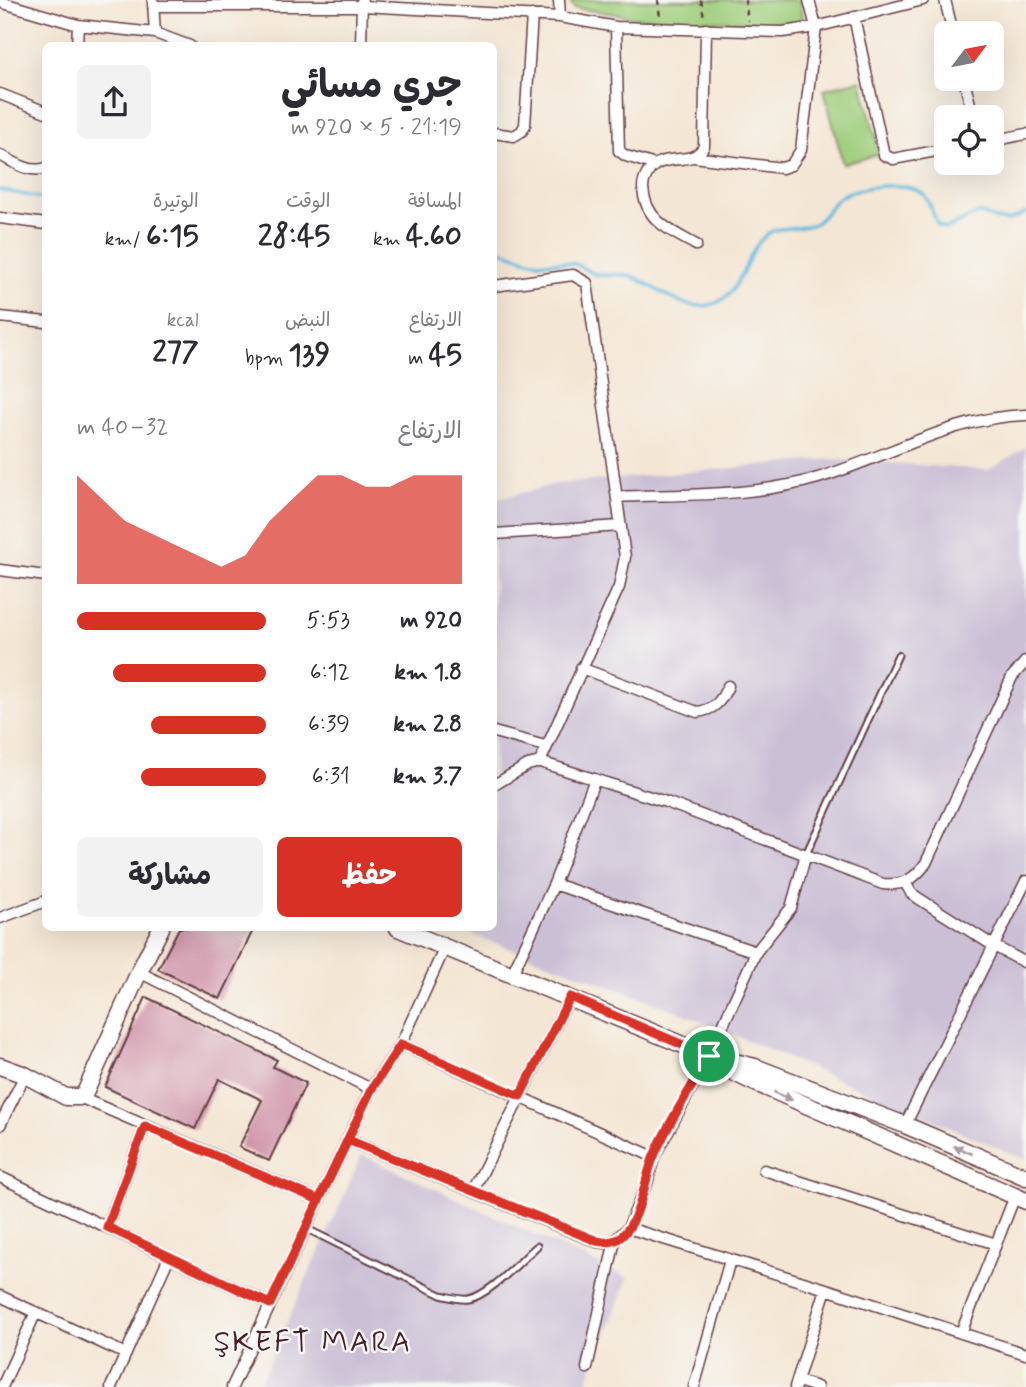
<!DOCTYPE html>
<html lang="ar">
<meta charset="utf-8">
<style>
body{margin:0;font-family:Mynerve,"Playpen Sans Arabic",sans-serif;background:#f2f2f3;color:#2b2b33;direction:rtl;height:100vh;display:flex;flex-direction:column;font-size:26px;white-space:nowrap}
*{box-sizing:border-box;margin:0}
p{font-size:23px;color:#7c7c81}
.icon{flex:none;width:38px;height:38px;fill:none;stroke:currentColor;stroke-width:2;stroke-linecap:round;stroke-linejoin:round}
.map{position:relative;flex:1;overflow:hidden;direction:ltr}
.panel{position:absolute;left:42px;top:42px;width:455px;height:889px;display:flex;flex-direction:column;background:#fff;border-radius:10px;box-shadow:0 7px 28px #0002;direction:rtl}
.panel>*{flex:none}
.needle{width:46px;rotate:58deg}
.tools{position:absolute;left:934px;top:21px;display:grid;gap:14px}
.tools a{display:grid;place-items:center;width:70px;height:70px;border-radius:10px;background:#fff;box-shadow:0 7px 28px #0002;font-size:35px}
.pin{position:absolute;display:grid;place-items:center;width:60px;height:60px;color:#fff;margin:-30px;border:4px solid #fff;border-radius:50%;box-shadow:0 2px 7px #0007}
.round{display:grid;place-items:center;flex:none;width:74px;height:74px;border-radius:10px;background:#f2f2f3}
.summary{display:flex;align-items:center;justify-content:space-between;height:119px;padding:0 35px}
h1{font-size:38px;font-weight:700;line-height:52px}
.stats{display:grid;grid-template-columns:repeat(3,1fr);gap:10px;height:119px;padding:7px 35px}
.stats div{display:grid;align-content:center}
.stats b{font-size:30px;font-weight:700}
.stats small{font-size:19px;font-weight:400}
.stats p{font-size:19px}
.chart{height:196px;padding:14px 35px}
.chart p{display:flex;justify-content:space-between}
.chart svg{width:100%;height:126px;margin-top:7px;fill:#d93025;opacity:.7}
.cta{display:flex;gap:14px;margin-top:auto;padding:14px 35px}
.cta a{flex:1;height:80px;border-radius:10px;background:#d93025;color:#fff;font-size:28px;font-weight:700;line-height:80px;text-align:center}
.cta a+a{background:#f2f2f3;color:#2b2b33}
ul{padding:0 35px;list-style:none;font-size:23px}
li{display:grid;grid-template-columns:112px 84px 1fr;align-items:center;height:52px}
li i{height:18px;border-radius:9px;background:#d93025}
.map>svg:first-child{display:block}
</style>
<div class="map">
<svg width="1026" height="1387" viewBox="0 0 1026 1387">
<rect width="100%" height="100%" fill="#f6f6f2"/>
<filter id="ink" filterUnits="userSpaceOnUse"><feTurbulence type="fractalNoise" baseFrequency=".0143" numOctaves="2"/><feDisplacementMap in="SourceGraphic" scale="14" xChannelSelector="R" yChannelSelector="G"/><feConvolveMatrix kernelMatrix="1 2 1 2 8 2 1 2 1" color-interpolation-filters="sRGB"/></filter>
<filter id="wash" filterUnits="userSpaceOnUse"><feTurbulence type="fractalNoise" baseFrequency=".00686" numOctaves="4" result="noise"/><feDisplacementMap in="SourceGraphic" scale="28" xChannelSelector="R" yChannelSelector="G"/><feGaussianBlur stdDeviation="1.57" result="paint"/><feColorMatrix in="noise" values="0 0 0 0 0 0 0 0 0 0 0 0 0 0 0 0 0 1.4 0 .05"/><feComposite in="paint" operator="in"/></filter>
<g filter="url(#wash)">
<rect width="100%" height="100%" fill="#f4e6d4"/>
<path fill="#cbbfd5" d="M1026,447V1160L690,1016L455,928H494V500L556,484L832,459L988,470Z
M362,1155L628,1278L585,1387H258Z"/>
<path fill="#9fce7c" stroke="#747654" stroke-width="2" d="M570,0H799L803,24L643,18L574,8Z
M861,80L880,154L843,164L824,89Z"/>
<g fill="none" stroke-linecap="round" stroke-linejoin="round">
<path stroke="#5fbadd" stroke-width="3.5" d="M0,190L46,199
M494,247C506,252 520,258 533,261C546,264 559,261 571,263C579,264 586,271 595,274C607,278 620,272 631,276C657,286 679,311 709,305C742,299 743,256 764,237C778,223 797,232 814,224C825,218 830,204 840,197C856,186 911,179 925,196C931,204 933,216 938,225L946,229L979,213L998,220L1008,221L1026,213"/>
</g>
<g id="blocks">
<path fill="#d198ac" d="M179,928H254L220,999L158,969Z
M146,997L277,1060L273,1067L306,1083L269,1161L239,1147L262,1100L219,1079L195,1129L105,1087Z"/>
</g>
</g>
<g filter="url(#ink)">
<use href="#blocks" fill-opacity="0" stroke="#643d44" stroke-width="2"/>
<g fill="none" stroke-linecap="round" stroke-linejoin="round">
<defs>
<path id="service" d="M806,854L898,655
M305,1228L441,1295C450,1297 459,1300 468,1299C489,1296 521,1260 537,1246"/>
<path id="minor" d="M559,0L560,17
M945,0L953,33
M0,2L78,25L155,33L190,46
M153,2L155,33
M153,6H363L560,17L616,27L783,32L816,27L923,0
M854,17L884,155L893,159L947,149
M616,27L619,151L626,156L655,165
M77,46L78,25
M361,46L362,1
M964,79L973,117
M0,94L46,112
M494,133L514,136L522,131L525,125L532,15
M992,141L1026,134
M0,155C13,162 31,174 46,168
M694,157L782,168L791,165L801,150L816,27L809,0
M0,218L46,224
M696,245C671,231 645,221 643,188C643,180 648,170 655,165C671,154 694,166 704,146L706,29
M494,286L573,275L587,283L625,557L619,587L540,762
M0,317L46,322
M617,497C684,494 753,497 818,478C888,457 951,417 1026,415
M494,534L621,526
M0,570L46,576
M581,668L697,712C715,710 721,701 728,686
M494,732L545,746
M494,785L528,765L540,762L666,802L883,884C903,886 915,879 926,863L1012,677L1026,661
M905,882L911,893L918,898L994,946L1026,963
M554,884L756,952
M0,918L46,901
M139,972L371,1089
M512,974L554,884L595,779
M401,1044L654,1157
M79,1097L319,1200
M0,1125L25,1075
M905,1125L1026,881
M348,1140L597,1242L607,1243L615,1240L628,1228L647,1183L654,1157L709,1056L756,952L791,908L806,854
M764,1170L996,1244
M0,1177L270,1304
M473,1191L570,997
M107,1227L145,1126
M628,1228L826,1289L1026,1354
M0,1296L126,1354
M961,1333L1015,1196
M587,1368L615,1240
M798,1381L817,1387
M2,1387L36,1312
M111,1387L169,1257
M232,1387L371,1089L401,1044L445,947
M694,1387L730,1260
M795,1387L826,1289"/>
<path id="primary" d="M398,928L725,1062L739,1063L755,1067L905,1125L1026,1177
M725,1062L735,1073L749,1080L1026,1201
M0,1066L25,1075L66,1097H79L85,1093L139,972L161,928"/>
</defs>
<use href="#service" stroke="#643d44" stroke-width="9"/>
<use href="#minor" stroke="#643d44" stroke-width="13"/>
<use href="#primary" stroke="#643d44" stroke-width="19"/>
<path stroke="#643d44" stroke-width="2.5" stroke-dasharray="5 5" stroke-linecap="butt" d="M658,0L660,18
M701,0L704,17
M745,0L748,21"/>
<use href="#service" stroke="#fff" stroke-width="5"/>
<use href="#minor" stroke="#fff" stroke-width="10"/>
<use href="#primary" stroke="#fff" stroke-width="16"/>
</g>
<defs><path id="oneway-solid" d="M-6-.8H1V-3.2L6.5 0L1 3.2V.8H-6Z" transform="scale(1.75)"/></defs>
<g fill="#ae9aa0">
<use href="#oneway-solid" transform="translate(783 1096) rotate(24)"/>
<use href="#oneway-solid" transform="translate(963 1150) rotate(-157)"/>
</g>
</g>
<g fill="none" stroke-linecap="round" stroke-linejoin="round" filter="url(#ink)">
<defs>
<path id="route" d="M709,1056C691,1089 669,1121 654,1156C644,1179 642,1217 622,1236C615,1242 606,1243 597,1241L348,1140L319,1200L145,1126L107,1227L270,1304L371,1090L401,1044L520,1096L570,997L709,1056"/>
</defs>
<use href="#route" stroke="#fff" stroke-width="14"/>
<use href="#route" stroke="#d93025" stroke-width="9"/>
</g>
<g text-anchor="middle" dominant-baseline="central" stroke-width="5" stroke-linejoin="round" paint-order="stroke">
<g font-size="30" letter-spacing="2" fill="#4a1f2b" stroke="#f6f6f2">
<text x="313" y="1342">ŞKEFT MARA</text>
</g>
</g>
</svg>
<div class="tools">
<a><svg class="needle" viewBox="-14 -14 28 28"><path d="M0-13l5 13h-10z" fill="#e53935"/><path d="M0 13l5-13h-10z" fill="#7c7c81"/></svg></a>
<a><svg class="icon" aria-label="locate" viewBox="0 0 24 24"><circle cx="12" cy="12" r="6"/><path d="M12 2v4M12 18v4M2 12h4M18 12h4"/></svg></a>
</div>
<div class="pin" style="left:709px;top:1056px;background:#1e9e55"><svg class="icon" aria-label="arrive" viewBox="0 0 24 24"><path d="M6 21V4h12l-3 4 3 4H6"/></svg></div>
<section class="panel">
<div class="summary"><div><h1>جري مسائي</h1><p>21:19 · 5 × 920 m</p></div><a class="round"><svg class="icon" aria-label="share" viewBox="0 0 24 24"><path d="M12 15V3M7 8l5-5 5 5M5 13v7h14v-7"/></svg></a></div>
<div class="stats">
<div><p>المسافة</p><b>4.60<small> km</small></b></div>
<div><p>الوقت</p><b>28:45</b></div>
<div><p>الوتيرة</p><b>6:15<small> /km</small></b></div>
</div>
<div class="stats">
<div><p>الارتفاع</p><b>45<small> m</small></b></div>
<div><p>النبض</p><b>139<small> bpm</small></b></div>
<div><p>kcal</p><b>277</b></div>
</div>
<div class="chart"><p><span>الارتفاع</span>32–40 m</p>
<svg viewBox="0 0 160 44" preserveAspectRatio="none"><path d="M0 44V6L10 14L20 22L30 26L40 30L50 34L60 38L70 34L80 22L90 14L100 6L110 6L120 10L130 10L140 6L150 6L160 6V44z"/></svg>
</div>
<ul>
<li><b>920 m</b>5:53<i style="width:100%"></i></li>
<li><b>1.8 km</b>6:12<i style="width:81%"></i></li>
<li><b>2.8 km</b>6:39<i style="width:61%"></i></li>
<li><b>3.7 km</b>6:31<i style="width:66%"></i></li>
</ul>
<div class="cta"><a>حفظ</a><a>مشاركة</a></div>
</section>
</div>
